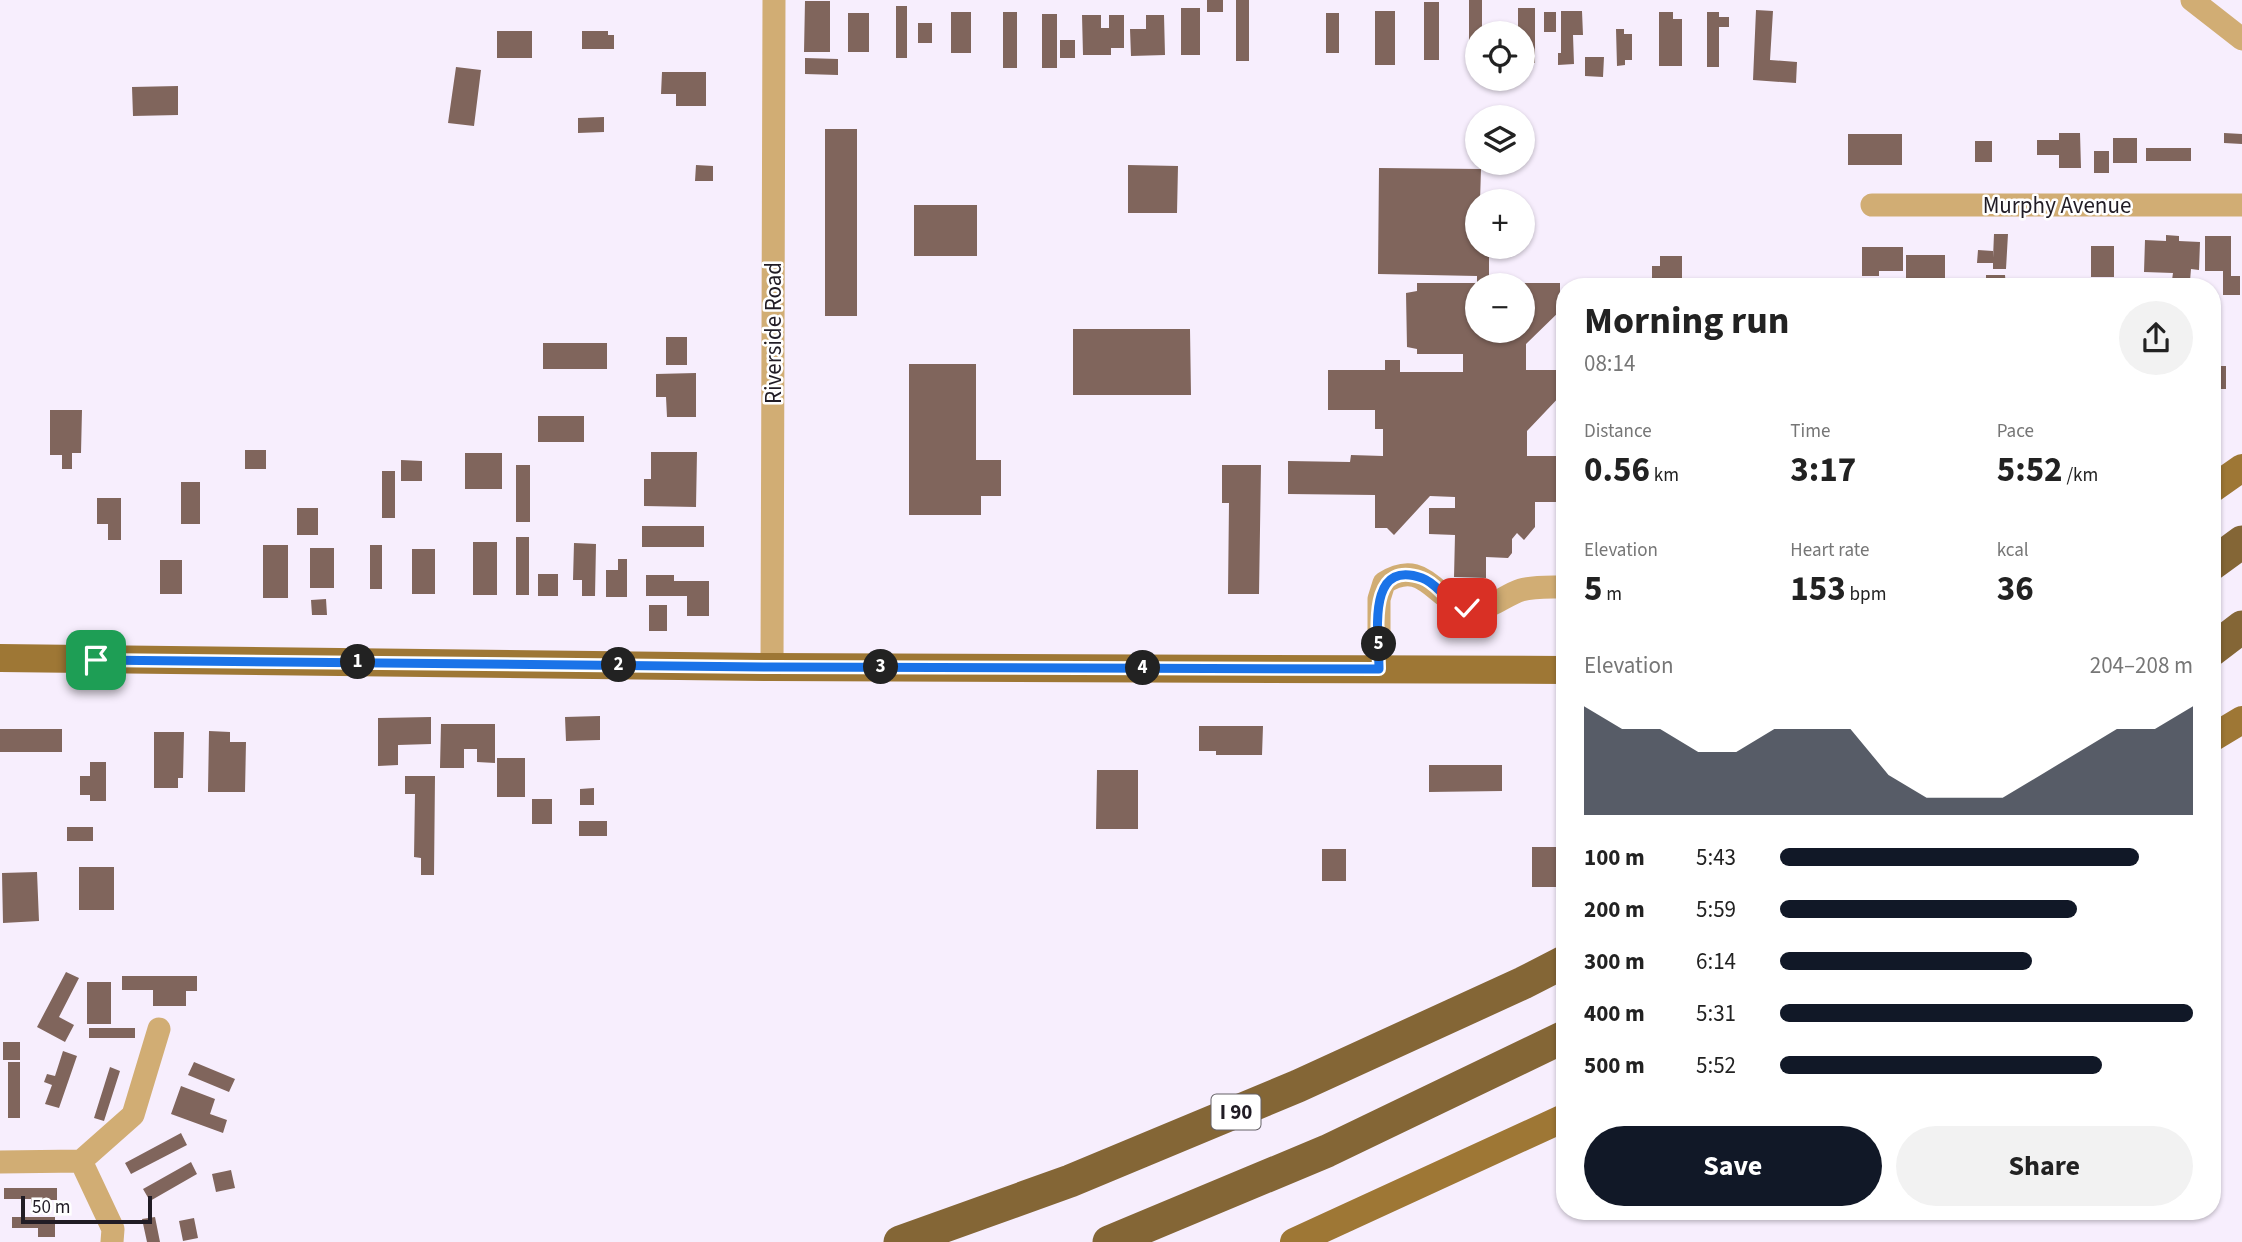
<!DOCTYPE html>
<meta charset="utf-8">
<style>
body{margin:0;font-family:"Source Sans 3",sans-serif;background:#f2f2f2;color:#222;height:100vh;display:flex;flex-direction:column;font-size:26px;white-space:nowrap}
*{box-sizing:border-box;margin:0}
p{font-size:23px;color:#767676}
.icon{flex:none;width:38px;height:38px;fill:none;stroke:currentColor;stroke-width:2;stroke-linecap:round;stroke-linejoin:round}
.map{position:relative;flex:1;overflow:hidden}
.sheet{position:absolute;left:1556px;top:278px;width:665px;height:942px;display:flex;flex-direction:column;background:#fff;border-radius:28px;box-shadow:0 2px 5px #0004}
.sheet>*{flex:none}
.tools{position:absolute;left:1465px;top:21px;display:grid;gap:14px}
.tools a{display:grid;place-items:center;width:70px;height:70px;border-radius:50%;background:#fff;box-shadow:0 2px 5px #0004;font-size:35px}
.scale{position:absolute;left:21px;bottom:18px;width:131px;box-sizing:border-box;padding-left:7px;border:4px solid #211c25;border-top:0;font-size:19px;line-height:24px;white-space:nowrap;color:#211c25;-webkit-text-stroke:5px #fff;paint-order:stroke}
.pin{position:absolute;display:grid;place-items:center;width:60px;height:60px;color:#fff;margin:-30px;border-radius:14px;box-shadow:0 4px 10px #0006}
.km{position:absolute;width:35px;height:35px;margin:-18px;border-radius:50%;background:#222;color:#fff;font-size:19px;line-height:35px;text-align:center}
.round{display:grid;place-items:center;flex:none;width:74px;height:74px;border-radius:37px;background:#f2f2f2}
.overview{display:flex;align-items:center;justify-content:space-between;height:119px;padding:0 28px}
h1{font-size:38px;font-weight:700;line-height:52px}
.metrics{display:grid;grid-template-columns:repeat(3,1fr);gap:10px;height:119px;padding:7px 28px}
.metrics div{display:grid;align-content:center}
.metrics b{font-size:35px;font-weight:700}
.metrics small{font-size:19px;font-weight:400}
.metrics p{font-size:19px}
.chart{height:196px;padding:14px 28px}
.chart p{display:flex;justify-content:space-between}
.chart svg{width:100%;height:126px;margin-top:7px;fill:#111827;opacity:.7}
.button{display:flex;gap:14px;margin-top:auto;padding:14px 28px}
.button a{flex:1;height:80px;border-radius:42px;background:#111827;color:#fff;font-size:28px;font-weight:700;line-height:80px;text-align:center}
.button a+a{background:#f2f2f2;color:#222}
ul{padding:0 28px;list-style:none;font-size:23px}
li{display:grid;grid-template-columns:112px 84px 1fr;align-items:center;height:52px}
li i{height:18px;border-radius:9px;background:#111827}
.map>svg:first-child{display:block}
</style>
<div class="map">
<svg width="2242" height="1242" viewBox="0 0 2242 1242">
<rect width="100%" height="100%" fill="#f7eefd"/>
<path fill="#80655c" d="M1207,0H1223V12H1207Z
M1236,0H1249V61H1236Z
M1469,0H1482V33H1477V45H1469Z
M805,1H830V52H804Z
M1424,2H1439V60H1424Z
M896,6H907V58H896Z
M1181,8H1200V55H1181Z
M1518,8H1535V63H1522V33H1518Z
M1756,10L1773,11L1770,60L1797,62L1796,83L1753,80Z
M1375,11H1395V65H1375Z
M1561,11H1582L1583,35H1573L1574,64L1558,65V53H1561Z
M951,12H971V53H951Z
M1003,12H1017V68H1003Z
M1544,12H1556V32H1544Z
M1659,12H1673V19H1682V66H1659Z
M1707,12H1719V17H1729V27H1719V67H1707Z
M848,13H869V52H848Z
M1326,13H1339V53H1326Z
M1042,14H1057V68H1042Z
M1082,15H1101V28H1109V15H1124V48H1111V55H1083Z
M1146,15H1164L1165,55L1131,56L1130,29H1146Z
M918,23H932V43H918Z
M1616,29H1624V34H1632V60H1625V65L1617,66Z
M497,31H532V58H497Z
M582,31H608V35H614V49H582Z
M1060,40H1075V58H1060Z
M1585,57H1604L1603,77L1585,76Z
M805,58L838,59V75L805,74Z
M456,67L481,70L474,126L448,123Z
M662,72H706V106H676V94H661Z
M178,86V115L133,116L132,87Z
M604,117V132L578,133V118Z
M825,129H857V316H825Z
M2059,133H2080L2081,168H2059V155H2037V140H2059Z
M2224,133L2242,134V144L2224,143Z
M1848,134H1902V165H1848Z
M2113,138H2137V163H2113Z
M1975,141H1992V162H1975Z
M2146,148H2191V161H2146Z
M2094,151H2109V173H2094Z
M696,165L713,166V181H695Z
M1128,165L1178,166L1177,213H1128Z
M1379,168L1481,169L1480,201H1477V247H1489V283H1515V285H1477V276L1378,274Z
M914,205H977V256H914Z
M1994,234H2008L2006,269H1993V263H1977L1978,250L1993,251V258Z
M2166,235L2179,236V241L2200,242L2199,270L2191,269L2190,281L2172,280L2173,273L2144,272L2145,240L2166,241Z
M2205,236H2231V276H2240V295H2223V271H2205Z
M2091,246H2114V277H2091Z
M1862,247H1903V271H1879V276H1862Z
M1906,255H1945V287H1906Z
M1660,256H1682V287H1652V266H1660Z
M1986,275H2005L2006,287L1986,285Z
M1417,283H1477V331H1522V283H1560V297L1564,302V307L1526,344V370H1560V383L1564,387V392L1527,431V456H1564V495H1562V502H1535V527L1524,540L1517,533L1512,539V553L1508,558L1486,557V578L1454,577L1455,535L1429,534V508H1455V497L1430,496L1394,535L1387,528H1375V495L1288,494V461L1350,462L1351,455L1383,456V429H1375V410H1328V370H1385V360H1400V372H1463V354H1417V349L1407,347L1406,293L1417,291Z
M1073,329H1190L1191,395H1073Z
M666,337H687V365H666Z
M543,343H607V369H543Z
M909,364H976V460H1001V496H981V515H909Z
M2212,366H2226V389H2212Z
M696,373V417H667L666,397H656V374Z
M50,410H82L81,453H72V469H62V455H50Z
M538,416H584V442H538Z
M245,450H266V469H245Z
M651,452H697L696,507L644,506V479H651Z
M465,453H502V489H465Z
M401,460L422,461V481H401Z
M516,465H530V522H516Z
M1222,465H1261L1259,594H1228L1229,503H1222Z
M382,471H395V518H382Z
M181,482H200V524H181Z
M97,498H121V540H108V524H97Z
M297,508H318V535H297Z
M642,526H704V547H642Z
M516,537H529V595H516Z
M473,542H497V595H473Z
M574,543L596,544L595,596H582V580H573Z
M263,545H288V598H263Z
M370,545H382V589H370Z
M310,548H334V588H310Z
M412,549H435V594H412Z
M618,559H627V597H606V570H618Z
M160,560H182V594H160Z
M538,574H558V596H538Z
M646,575H674V581H709V616H687V596H646Z
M326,599L327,615H312L311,600Z
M649,605H667V631H649Z
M600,716V740L566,741L565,717Z
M431,717V744L398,745V765L378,766V718Z
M441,724H495V763L477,762V749H464V768H440Z
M1199,726H1263L1262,755H1216V751H1199Z
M0,729H62V752H0Z
M209,731L230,732V742H246L245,792H208Z
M154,732H184L183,778H178V788H154Z
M497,758H525V797H497Z
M90,762H106V801H90V795H80V776H90Z
M1429,765H1502V791L1429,792Z
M1097,770H1138V829H1096Z
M405,776H435L434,875H421V858L414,857L415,794H405Z
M594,788V805H580V789Z
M532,799H552V824H532Z
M579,821H607V836H579Z
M67,827H93V841H67Z
M1532,847H1557V887H1532Z
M1322,849H1346V881H1322Z
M79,867H114V910H79Z
M37,872L39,921L3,923L2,873Z
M66,972L79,978L59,1017L74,1025L65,1042L37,1027Z
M122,976H197V991H186V1006H153V990H122Z
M87,982H111V1024H87Z
M89,1028H135V1038H89Z
M3,1042H20V1060H3Z
M63,1051L77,1056L59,1108L45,1104L52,1085L44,1082L47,1074L55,1076Z
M8,1062H20V1118H8Z
M194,1062L235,1079L229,1092L188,1075Z
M110,1067L120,1071L104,1121L94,1118Z
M181,1086L215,1099L210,1114L227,1120L223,1133L171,1114Z
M181,1133L187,1145L131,1174L125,1163Z
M191,1162L197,1174L150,1201L143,1189Z
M231,1170L235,1188L216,1192L212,1174Z
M4,1188H57V1200H44V1208H31V1199H4Z
M12,1217H55V1237H38V1228H12Z
M155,1217L160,1242H147L142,1219Z
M194,1218L198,1238L183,1241L179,1221Z"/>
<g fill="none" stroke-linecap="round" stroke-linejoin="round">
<path stroke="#d1ad74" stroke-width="23" d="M2192,0L2242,39
M1872,205H2242
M772,667L774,0
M1379,669V599L1384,583C1423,558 1433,597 1465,607C1487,614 1502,596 1521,590C1534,586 1551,587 1564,587
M81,1161L133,1115L159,1029
M0,1162L81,1161L113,1229L112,1242"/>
<path stroke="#9e7735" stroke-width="28" d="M2212,489L2242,468
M0,658L772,667L1564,670
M2212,738L2242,720
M1294,1242L1564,1118"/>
<path stroke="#846636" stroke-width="33" d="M2212,564L2242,542
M2212,650L2242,627
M900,1242L1070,1181L1298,1086L1523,983L1564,962
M1109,1242L1327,1151L1564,1037"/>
</g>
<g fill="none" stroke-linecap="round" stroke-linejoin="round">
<defs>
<path id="route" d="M96,660L772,667L1379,669C1379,636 1365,558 1422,578C1434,582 1442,595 1452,601C1457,604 1462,606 1467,608"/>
</defs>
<use href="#route" stroke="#fff" stroke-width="14"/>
<use href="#route" stroke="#1a73e8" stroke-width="9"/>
</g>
<g text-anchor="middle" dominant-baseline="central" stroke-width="5" stroke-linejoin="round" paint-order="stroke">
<rect fill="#fff" stroke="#646066" stroke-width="2" x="1211.5" y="1094.5" width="49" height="35" rx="5"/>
<g font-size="21" font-weight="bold" fill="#211c25">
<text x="1236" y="1112">I 90</text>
</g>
<g font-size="23" fill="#211c25" stroke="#fff">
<text x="2057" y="205">Murphy Avenue</text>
<text transform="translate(773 333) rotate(-90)">Riverside Road</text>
</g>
</g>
</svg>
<div class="tools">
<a><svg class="icon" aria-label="locate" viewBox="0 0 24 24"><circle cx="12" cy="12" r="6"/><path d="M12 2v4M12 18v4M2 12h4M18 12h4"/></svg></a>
<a><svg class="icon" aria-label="layers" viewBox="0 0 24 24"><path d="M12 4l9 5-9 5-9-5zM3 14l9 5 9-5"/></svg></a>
<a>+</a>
<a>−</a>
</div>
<div class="scale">50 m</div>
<div class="pin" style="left:96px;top:660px;background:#1e9e55"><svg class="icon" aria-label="arrive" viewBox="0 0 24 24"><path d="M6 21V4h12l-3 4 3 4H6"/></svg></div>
<div class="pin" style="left:1467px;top:608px;background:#d93025"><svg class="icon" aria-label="check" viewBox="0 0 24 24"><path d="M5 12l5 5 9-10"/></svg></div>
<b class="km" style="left:358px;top:662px">1</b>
<b class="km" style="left:619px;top:665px">2</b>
<b class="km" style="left:881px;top:667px">3</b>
<b class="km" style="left:1143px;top:668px">4</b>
<b class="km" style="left:1379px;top:644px">5</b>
<section class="sheet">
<div class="overview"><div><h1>Morning run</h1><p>08:14</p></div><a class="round"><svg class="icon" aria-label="share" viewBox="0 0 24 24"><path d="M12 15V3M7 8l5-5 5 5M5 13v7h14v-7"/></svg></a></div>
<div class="metrics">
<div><p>Distance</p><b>0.56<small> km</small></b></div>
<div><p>Time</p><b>3:17</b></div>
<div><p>Pace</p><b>5:52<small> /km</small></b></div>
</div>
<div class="metrics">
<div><p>Elevation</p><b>5<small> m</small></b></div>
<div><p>Heart rate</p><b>153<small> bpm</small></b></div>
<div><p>kcal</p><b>36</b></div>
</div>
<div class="chart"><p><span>Elevation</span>204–208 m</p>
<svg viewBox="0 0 160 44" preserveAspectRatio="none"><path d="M0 44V6L10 14L20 14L30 22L40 22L50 14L60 14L70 14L80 30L90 38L100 38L110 38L120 30L130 22L140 14L150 14L160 6V44z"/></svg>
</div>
<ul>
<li><b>100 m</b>5:43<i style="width:87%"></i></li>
<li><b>200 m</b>5:59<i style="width:72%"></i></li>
<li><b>300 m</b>6:14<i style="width:61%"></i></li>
<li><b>400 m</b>5:31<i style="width:100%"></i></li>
<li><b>500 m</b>5:52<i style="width:78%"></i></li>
</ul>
<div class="button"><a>Save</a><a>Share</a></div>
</section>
</div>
